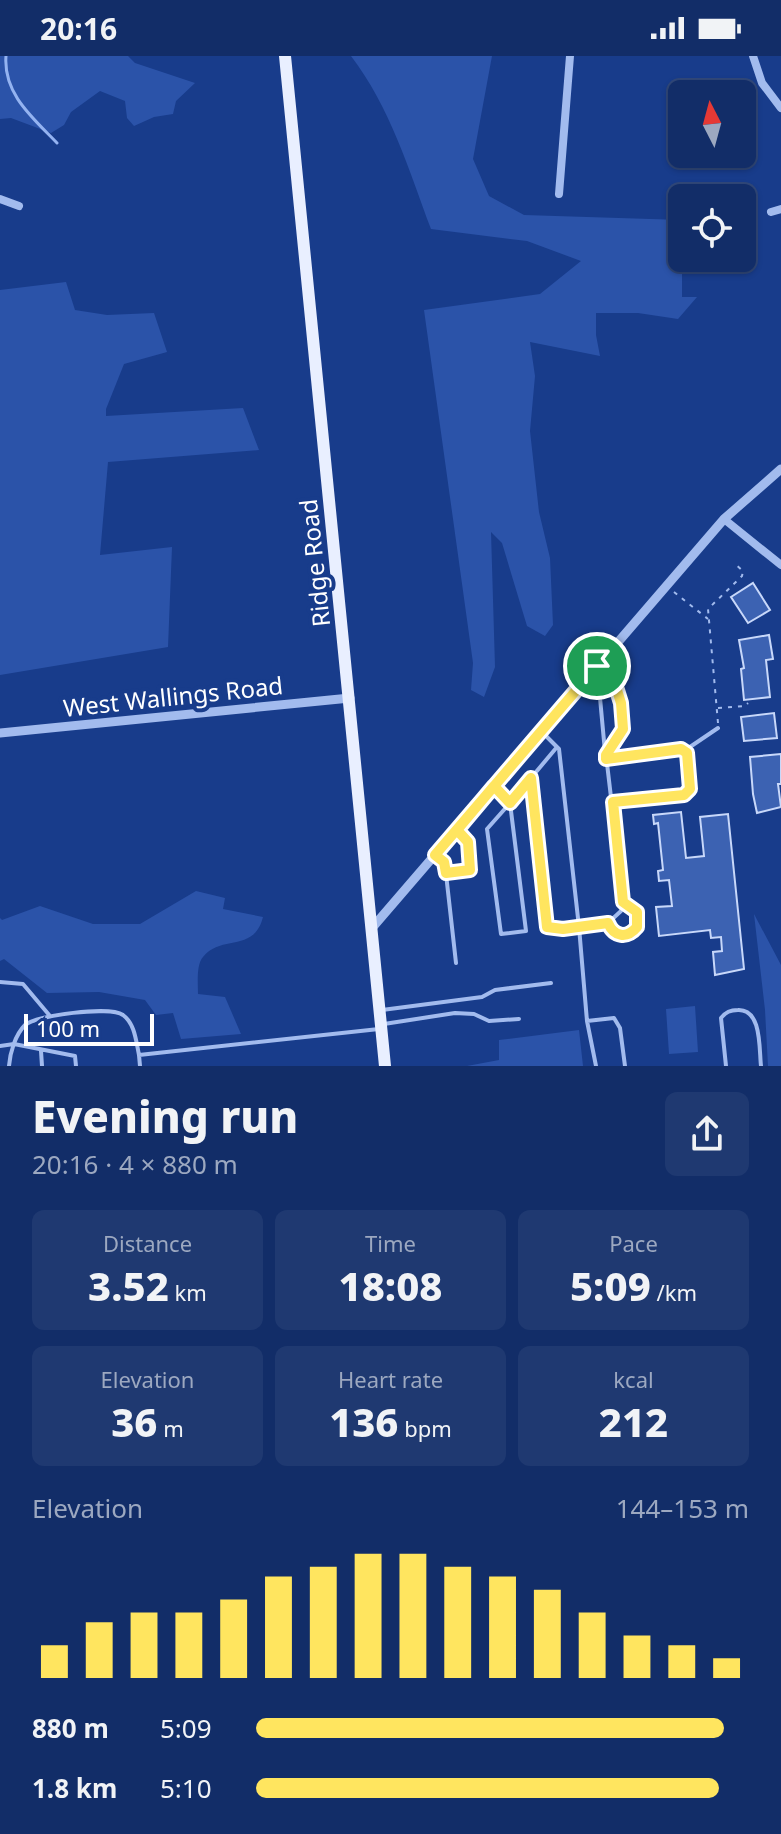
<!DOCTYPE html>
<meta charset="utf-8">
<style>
body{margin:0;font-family:"Noto Sans",sans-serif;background:#1f3971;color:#f1f3f6;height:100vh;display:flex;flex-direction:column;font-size:30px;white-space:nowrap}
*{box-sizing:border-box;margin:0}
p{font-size:26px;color:#9ca8c0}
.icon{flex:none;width:44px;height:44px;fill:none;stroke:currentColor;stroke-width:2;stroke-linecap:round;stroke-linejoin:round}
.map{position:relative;height:1010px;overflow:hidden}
.sheet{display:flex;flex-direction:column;background:#122d68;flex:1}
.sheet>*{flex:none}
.needle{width:52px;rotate:354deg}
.controls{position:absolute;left:668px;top:24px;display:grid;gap:16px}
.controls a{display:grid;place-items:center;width:88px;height:88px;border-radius:12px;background:#122d68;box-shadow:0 2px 6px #0004,0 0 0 2px #31497c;font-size:40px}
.scale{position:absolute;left:24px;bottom:20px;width:130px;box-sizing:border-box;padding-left:8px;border:4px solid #fff;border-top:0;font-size:22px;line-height:28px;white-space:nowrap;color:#fff;-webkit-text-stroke:6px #183c8b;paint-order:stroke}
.pin{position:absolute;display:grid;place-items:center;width:68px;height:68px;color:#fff;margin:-34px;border:4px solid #fff;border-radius:50%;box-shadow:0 2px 8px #0007}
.round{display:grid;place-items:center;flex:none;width:84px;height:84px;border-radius:12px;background:#1f3971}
.headline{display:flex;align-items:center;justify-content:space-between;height:136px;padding:0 32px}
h1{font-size:44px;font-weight:800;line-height:60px}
.figures{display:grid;grid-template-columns:repeat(3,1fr);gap:12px;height:136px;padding:8px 32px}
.figures div{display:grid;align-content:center;border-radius:12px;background:#1f3971;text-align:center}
.figures b{font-size:40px;font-weight:800}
.figures small{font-size:22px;font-weight:400}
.figures p{font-size:22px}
.chart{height:224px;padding:16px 32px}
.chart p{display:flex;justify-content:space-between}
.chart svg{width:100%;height:144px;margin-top:8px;stroke:#ffe55f;stroke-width:6}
ul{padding:0 32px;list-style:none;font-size:26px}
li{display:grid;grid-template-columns:128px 96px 1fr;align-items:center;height:60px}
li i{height:20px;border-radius:10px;background:#ffe55f}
.status{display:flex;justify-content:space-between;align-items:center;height:56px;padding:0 40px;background:#122d68;direction:ltr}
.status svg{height:22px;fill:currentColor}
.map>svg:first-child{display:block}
</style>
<div class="status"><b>20:16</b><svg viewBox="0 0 49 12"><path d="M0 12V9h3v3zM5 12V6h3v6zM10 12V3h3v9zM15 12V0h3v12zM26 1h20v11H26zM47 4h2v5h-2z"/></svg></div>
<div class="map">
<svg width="781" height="1010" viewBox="0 0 781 1010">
<rect width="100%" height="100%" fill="#183c8b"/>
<path fill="#2b53a9" d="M0,0H128L135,7L195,27L176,45L173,58L154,61L134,70L127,62L125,45L100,35L71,56L64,69L51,77L11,62L0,63Z
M351,0H492L473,103L489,140L524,159L682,164V241H697L678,263L638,257H596V279L600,300L530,286L535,320L530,375L539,456L550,502L553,569L545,580L527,570L502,487L491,476L495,611L484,641L471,634L473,607L424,254L540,238L581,205L527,185L431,173C409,114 390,51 351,0Z
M66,226L75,254L107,259L154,257L167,296L124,308L106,353V360L243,352L259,394L108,406L100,499L172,491L168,591L0,619V234Z
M196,835L225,842L223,853L263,861C254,897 222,878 203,901C196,909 198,928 198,938L225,941L241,978L181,983L173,957L156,959L145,944L99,936L47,937L4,903L0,905V862L2,864L40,850L93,868H140Z
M754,858L781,909V1010H768L765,954Z
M695,950L698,996L669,998L666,953Z
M579,974L583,1010H467L499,1004V984Z"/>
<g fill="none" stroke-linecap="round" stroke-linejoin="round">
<path stroke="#94b3f1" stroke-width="3" d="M6,0C3,38 33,62 57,87"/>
</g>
<path fill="#3c62b2" stroke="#c8d8fa" stroke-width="2" d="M753,527L770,554L748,567L731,541Z
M769,579L773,603L766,604L770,641L744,644L741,613L744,612L739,584Z
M774,657L777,682L744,685L741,661Z
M781,698V728H778L781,751L757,757L753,738L750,701Z
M681,756L686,802L704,800L700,761L728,758L744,913L715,919L713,896L722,895L721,881L711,882L710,874L659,880L656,851L672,850L669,824L659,825L658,815L663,814L658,767L654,768L653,759Z"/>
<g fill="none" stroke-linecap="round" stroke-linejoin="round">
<path stroke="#a2bbee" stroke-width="2" stroke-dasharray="4 6" stroke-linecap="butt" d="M674,536L708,563
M718,652L745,650L748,647
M718,667L708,553L742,520L743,515L735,508"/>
<path stroke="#a2bbee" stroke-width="4" d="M589,622L599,631L605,696
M542,676L559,693L579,871L608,867L621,855L623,843L606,699L623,673C621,640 621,636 599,612
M684,695L718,672
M606,703L681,693L687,697L690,733L684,739L613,746
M531,722L547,871L563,873L579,871L587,965L596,1010
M496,732L510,747L557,691
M510,747L526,875L501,878L487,773Z
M435,799L445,809L456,907
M446,817L470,814L468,786L457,774
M608,867C614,882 627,883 637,871V856L623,846
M0,926L23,928L50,960
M382,954L482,941L495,934L551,927
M587,965L614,962L620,972L625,1010
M384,968L455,957L474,958L489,965L519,963
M0,990L14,988L75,1000L76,1010
M41,995L42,1010
M139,999L140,1010
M9,1010C10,997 15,979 25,969C36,959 110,950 123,959C135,968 136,985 139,999L379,973
M726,1010L721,962C726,956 730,954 738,954C762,953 759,993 761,1010"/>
<path stroke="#a2bbee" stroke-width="8" d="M753,0L762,27L781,52
M559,138L570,0
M0,143L19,150
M771,156L781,153
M724,463L781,509"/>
<path stroke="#a2bbee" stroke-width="9" d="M0,677L350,642
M372,872L724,463L781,413"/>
<path stroke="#e9efff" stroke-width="12" d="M285,0L385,1010"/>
</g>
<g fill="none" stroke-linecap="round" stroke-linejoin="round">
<defs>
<path id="route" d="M597,610L435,799L444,806L446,817L470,814L468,786L457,774L494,730L510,747L531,722L547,871L563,873L608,867C614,881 627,883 637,871V856L623,846L613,746L684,739L690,733L687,697L681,693L606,703V699L623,673L621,647L616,631L597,610"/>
</defs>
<use href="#route" stroke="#fff" stroke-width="16"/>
<use href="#route" stroke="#ffe55f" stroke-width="10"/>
</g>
<g text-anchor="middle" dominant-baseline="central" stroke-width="8" stroke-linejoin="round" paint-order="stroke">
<g font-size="24" fill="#fff" stroke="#183c8b">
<text transform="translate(314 507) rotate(-96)">Ridge Road</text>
<text transform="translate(173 640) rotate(-6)">West Wallings Road</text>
</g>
</g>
</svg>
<div class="controls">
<a><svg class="needle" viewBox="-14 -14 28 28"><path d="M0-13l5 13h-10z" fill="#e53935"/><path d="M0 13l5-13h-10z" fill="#9ca8c0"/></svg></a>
<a><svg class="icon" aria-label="locate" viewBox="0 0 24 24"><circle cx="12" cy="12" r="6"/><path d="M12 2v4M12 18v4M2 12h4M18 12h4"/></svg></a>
</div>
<div class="scale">100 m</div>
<div class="pin" style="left:597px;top:610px;background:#1e9e55"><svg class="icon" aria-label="arrive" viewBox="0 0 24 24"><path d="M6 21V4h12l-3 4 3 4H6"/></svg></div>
</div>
<section class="sheet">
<div class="headline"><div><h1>Evening run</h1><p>20:16 · 4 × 880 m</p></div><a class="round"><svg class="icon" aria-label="share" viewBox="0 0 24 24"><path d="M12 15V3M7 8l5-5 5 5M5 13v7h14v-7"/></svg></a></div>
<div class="figures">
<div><p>Distance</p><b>3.52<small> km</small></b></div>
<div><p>Time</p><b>18:08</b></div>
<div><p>Pace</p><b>5:09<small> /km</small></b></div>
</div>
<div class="figures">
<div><p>Elevation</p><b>36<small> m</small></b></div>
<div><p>Heart rate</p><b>136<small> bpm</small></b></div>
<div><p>kcal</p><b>212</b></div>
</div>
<div class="chart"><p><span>Elevation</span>144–153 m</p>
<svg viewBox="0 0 160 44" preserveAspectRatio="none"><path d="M5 44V34M15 44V27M25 44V24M35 44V24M45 44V20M55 44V13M65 44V10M75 44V6M85 44V6M95 44V10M105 44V13M115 44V17M125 44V24M135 44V31M145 44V34M155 44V38"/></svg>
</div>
<ul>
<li><b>880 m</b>5:09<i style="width:95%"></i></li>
<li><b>1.8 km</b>5:10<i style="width:94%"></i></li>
</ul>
</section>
